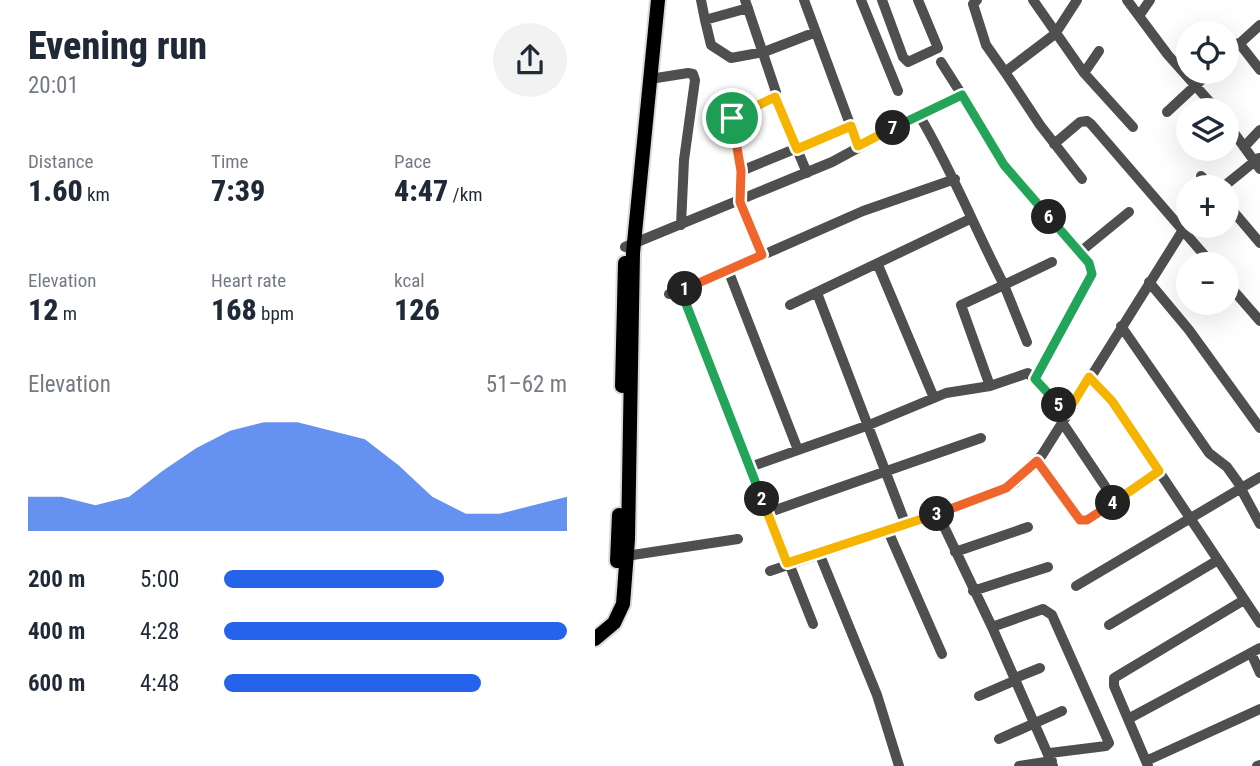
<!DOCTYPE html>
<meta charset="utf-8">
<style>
body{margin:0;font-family:"Roboto Condensed",sans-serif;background:#f2f2f3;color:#1f2937;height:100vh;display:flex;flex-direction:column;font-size:26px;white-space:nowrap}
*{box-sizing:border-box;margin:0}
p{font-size:23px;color:#747a83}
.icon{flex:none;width:38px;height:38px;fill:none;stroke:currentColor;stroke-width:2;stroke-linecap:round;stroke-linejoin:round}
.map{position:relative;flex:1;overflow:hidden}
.details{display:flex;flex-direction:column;background:#fff;width:595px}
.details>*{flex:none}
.controls{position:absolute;left:581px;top:21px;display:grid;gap:14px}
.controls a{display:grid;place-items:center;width:63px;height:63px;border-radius:50%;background:#fff;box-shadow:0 7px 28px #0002;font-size:35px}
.pin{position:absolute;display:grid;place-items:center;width:60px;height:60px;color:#fff;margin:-30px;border:4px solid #fff;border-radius:50%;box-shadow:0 2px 7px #0007}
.km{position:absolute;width:35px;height:35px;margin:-18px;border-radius:50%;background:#222;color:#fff;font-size:19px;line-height:35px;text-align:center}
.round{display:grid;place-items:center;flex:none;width:74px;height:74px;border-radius:37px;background:#f2f2f3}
.overview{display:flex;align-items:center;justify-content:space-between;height:119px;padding:0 28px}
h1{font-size:38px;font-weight:800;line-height:52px}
.metrics{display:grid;grid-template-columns:repeat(3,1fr);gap:10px;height:119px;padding:7px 28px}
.metrics div{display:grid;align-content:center}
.metrics b{font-size:30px;font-weight:800}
.metrics small{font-size:19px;font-weight:400}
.metrics p{font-size:19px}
.chart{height:196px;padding:14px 28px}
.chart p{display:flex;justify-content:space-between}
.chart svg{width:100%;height:126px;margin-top:7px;fill:#2563eb;opacity:.7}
ul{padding:0 28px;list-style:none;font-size:23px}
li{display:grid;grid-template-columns:112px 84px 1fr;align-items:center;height:52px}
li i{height:18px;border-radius:9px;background:#2563eb}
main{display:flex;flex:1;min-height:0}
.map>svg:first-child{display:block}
</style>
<main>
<section class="details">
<div class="overview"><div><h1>Evening run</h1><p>20:01</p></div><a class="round"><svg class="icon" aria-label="share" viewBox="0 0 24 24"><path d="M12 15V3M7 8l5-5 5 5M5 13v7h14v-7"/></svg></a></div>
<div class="metrics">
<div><p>Distance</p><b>1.60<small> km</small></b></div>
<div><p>Time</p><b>7:39</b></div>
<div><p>Pace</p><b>4:47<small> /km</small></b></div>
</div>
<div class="metrics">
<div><p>Elevation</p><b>12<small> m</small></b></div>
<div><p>Heart rate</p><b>168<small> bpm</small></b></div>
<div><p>kcal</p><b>126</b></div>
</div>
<div class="chart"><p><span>Elevation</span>51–62 m</p>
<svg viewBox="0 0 160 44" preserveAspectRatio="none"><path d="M0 44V32L10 32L20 35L30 32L40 23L50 15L60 9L70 6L80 6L90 9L100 12L110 21L120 32L130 38L140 38L150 35L160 32V44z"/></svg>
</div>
<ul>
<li><b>200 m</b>5:00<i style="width:64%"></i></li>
<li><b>400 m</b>4:28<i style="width:100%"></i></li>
<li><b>600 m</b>4:48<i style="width:75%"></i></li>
</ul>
</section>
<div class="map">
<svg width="665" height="766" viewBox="0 0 665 766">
<rect width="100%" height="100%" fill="#fff"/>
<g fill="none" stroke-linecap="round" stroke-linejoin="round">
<defs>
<path id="major" d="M27,386L30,263
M22,561L24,515
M0,639L19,623L28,604L33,539L38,253L63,0"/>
</defs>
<use href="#major" stroke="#dbdbdb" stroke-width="18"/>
<path stroke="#4f4f4f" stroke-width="10" d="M106,0L110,20L153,8
M150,0L181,92L176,100L138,116L136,125L146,171L145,202L167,255
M209,0L263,146
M266,0L303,91
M287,0L308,57L313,62L343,48L323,0
M382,0L378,4L391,45L410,72
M438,0L489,73L538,127
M482,0L460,34L410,72L445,125L487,179
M532,0L573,55L622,110
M544,16L555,0
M110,20L116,45L136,58L169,52L221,32
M644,43L665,70
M632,55L665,25
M346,62L367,95
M489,73L504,51
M55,79L93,73L98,74L100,80L89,160L86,225
M180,97L212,173
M572,112L615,72
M324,115L367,95L409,165L494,263L497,274L440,379
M632,123L665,169
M459,144L485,122L492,121L496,124L617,264
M649,147L665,130
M146,171L256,126
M606,176L617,187
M628,187L664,158
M632,204L665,243
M30,247L237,162L324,115C357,170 380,229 409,285L366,305L395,386
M485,252L534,212
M283,265L339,398
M133,270L203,450
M554,282L594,330L665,428
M632,283L665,321
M86,291L218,624
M222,293L311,525
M74,294L86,291L268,211L360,179
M195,305L375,219
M526,326L614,453L632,467L647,488
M432,342L409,285L457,262
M494,377L517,401L665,623
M467,422L520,501
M442,461L485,520H492L564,471
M155,467L274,425L351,393L395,386L433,373L472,413
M646,489L665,524
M172,513L386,438
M343,514L397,627
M293,531L347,654
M360,552L433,527
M224,553L282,695L304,766
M31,556L143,539
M175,571L359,509L411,488L420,483L447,455L593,222
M481,586L665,477
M378,591L453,567
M514,625L623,560
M656,653L665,673
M420,678L445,668
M384,696L421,680
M533,719L519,686V678L649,600
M404,739L467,711
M455,753L511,746L514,743L457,615L448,609L397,627L458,766
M551,761L665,709
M424,766L457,761
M553,766L533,719L665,648
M662,766L665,765"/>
<use href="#major" stroke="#000" stroke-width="14"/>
</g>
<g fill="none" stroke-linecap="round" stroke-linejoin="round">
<defs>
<path id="split-1" d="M90,289L167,255L145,202L146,171L137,118"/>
<path id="split-2" d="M90,289L86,291L167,499"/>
<path id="split-3" d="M167,499L192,563L342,514"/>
<path id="split-4" d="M342,514L411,488L442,461L485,520H492L518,503"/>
<path id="split-5" d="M464,405L472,413L494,377L517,401L564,471L518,503"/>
<path id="split-6" d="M454,217L494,263L497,274L440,379L464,405"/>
<path id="split-7" d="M298,128L367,95L409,165L454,217"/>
<path id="split-8" d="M137,118L180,97L202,149L256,126L263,146L298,128"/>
</defs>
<use href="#split-1" stroke="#fff" stroke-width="14"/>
<use href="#split-2" stroke="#fff" stroke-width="14"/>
<use href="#split-3" stroke="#fff" stroke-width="14"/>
<use href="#split-4" stroke="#fff" stroke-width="14"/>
<use href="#split-5" stroke="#fff" stroke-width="14"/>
<use href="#split-6" stroke="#fff" stroke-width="14"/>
<use href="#split-7" stroke="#fff" stroke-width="14"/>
<use href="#split-8" stroke="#fff" stroke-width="14"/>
<use href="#split-1" stroke="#f0652b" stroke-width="9"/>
<use href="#split-2" stroke="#22a559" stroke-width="9"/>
<use href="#split-3" stroke="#f5b400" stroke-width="9"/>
<use href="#split-4" stroke="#f0652b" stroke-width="9"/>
<use href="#split-5" stroke="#f5b400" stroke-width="9"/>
<use href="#split-6" stroke="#22a559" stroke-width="9"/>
<use href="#split-7" stroke="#22a559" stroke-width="9"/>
<use href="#split-8" stroke="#f5b400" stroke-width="9"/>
</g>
</svg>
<div class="controls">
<a><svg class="icon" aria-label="locate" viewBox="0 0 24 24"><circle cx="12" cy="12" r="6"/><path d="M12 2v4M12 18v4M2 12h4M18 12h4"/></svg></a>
<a><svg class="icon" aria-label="layers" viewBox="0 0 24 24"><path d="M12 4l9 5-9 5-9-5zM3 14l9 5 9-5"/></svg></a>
<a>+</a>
<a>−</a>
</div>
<div class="pin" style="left:137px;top:118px;background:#1e9e55"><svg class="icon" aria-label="arrive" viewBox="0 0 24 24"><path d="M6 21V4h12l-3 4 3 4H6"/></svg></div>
<b class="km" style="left:90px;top:289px">1</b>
<b class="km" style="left:167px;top:499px">2</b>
<b class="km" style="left:342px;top:514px">3</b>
<b class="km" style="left:518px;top:503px">4</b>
<b class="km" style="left:464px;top:405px">5</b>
<b class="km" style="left:454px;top:217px">6</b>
<b class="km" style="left:298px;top:128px">7</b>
</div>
</main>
